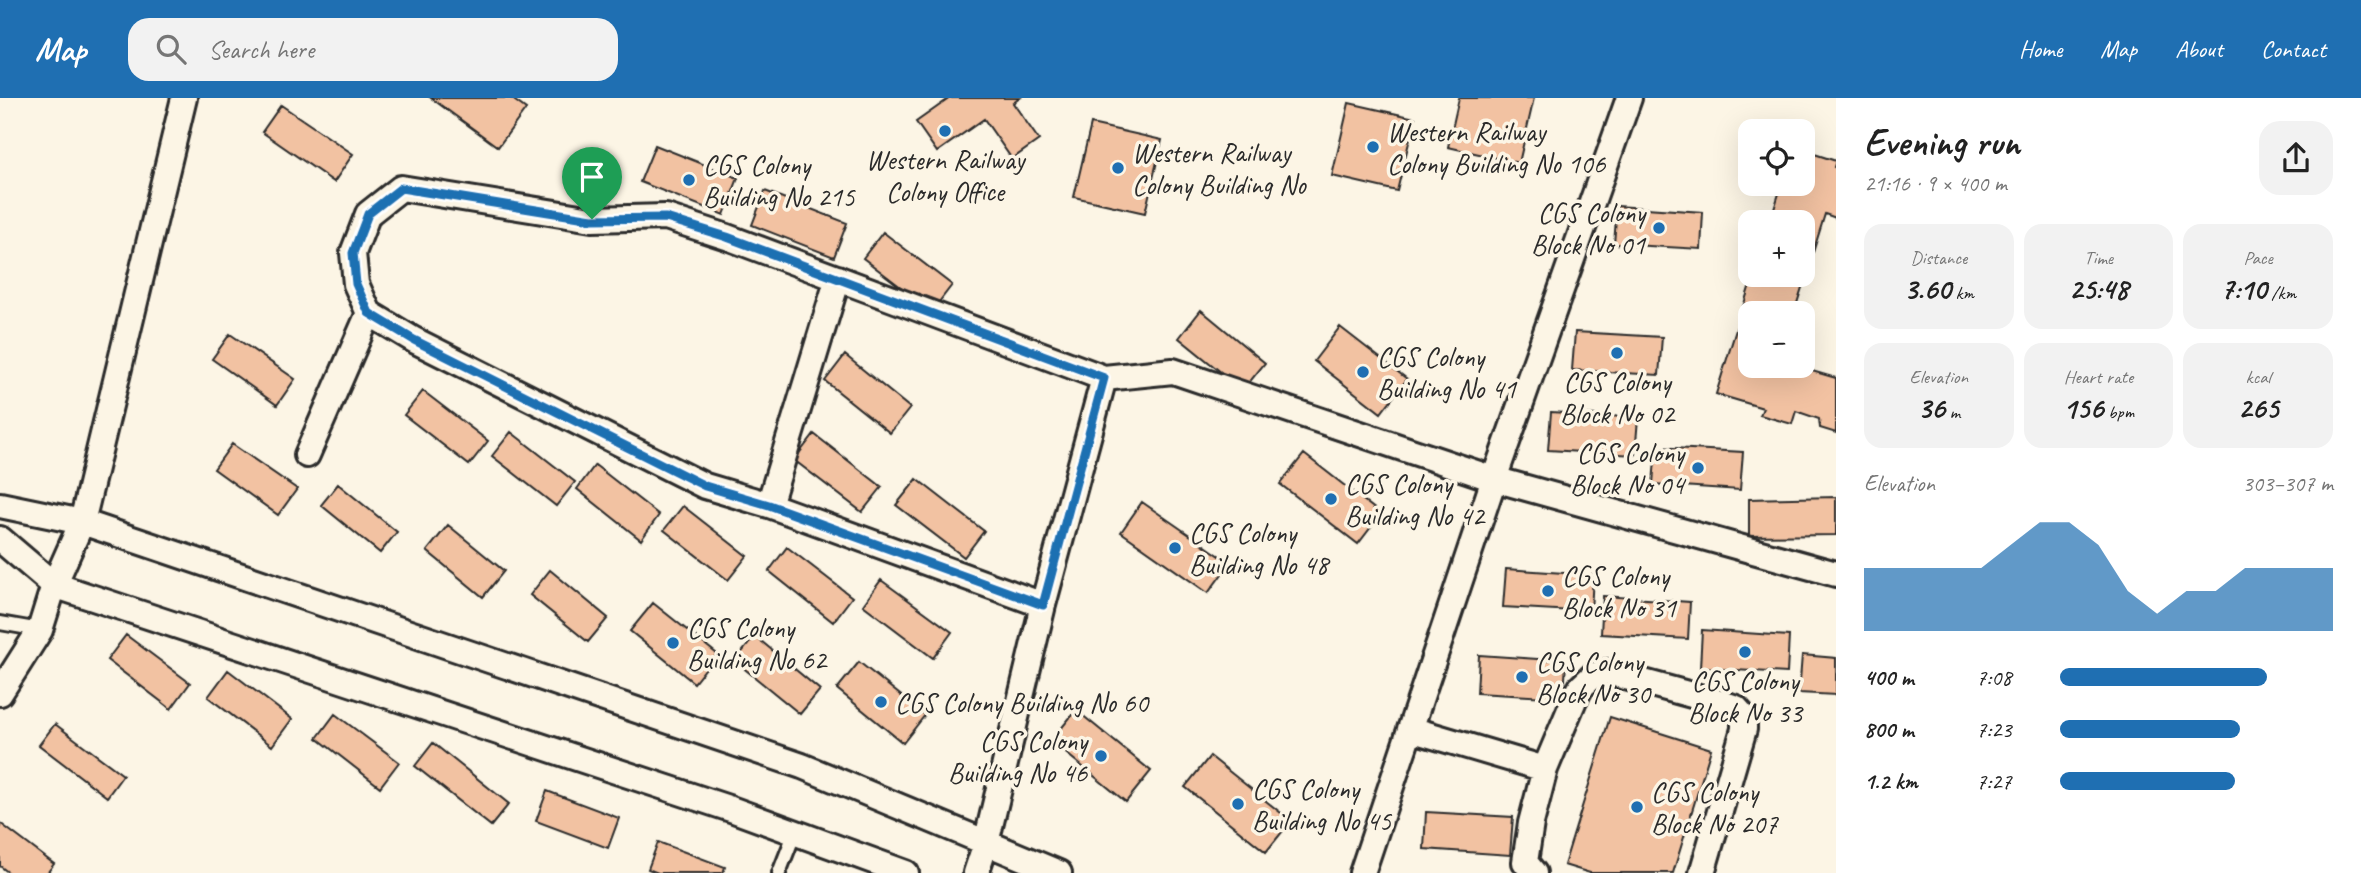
<!DOCTYPE html>
<meta charset="utf-8">
<style>
body{margin:0;font-family:Caveat,sans-serif;background:#f2f2f2;color:#222;height:100vh;display:flex;flex-direction:column;font-size:26px;white-space:nowrap}
*{box-sizing:border-box;margin:0}
p{font-size:23px;color:#767676}
.icon{flex:none;width:38px;height:38px;fill:none;stroke:currentColor;stroke-width:2;stroke-linecap:round;stroke-linejoin:round}
.map{position:relative;flex:1;overflow:hidden}
.details{display:flex;flex-direction:column;background:#fff;width:525px}
.details>*{flex:none}
.fabs{position:absolute;left:1738px;top:21px;display:grid;gap:14px}
.fabs a{display:grid;place-items:center;width:77px;height:77px;border-radius:14px;background:#fff;box-shadow:0 7px 28px #0002;font-size:35px}
.pin{position:absolute;display:grid;place-items:center;width:60px;height:60px;color:#fff;margin:-72px -30px;border-radius:50% 50% 50% 0;rotate:-45deg;box-shadow:0 0 7px #0007}
.pin .icon{rotate:45deg}
.round{display:grid;place-items:center;flex:none;width:74px;height:74px;border-radius:21px;background:#f2f2f2}
.overview{display:flex;align-items:center;justify-content:space-between;height:119px;padding:0 28px}
h1{font-size:38px;font-weight:800;line-height:52px}
.figures{display:grid;grid-template-columns:repeat(3,1fr);gap:10px;height:119px;padding:7px 28px}
.figures div{display:grid;align-content:center;border-radius:18px;background:#f2f2f2;text-align:center}
.figures b{font-size:30px;font-weight:800}
.figures small{font-size:19px;font-weight:400}
.figures p{font-size:19px}
.chart{height:196px;padding:14px 28px}
.chart p{display:flex;justify-content:space-between}
.chart svg{width:100%;height:126px;margin-top:7px;fill:#1f6fb2;opacity:.7}
ul{padding:0 28px;list-style:none;font-size:23px}
li{display:grid;grid-template-columns:112px 84px 1fr;align-items:center;height:52px}
li i{height:18px;border-radius:9px;background:#1f6fb2}
header{display:flex;align-items:center;gap:42px;box-sizing:border-box;height:98px;padding:0 35px;background:#1f6fb2;color:#fff}
header strong{font-size:33px}
nav{display:flex;gap:38px;margin-inline-start:auto;font-size:24px}
.search{width:490px;height:63px;background:#f2f2f2;display:flex;align-items:center;gap:18px;box-sizing:border-box;padding:0 24px;border-radius:21px;color:#767676;font-size:26px}
main{display:flex;flex:1;min-height:0}
.map>svg:first-child{display:block}
</style>
<header>
<strong>Map</strong>
<div class="search"><svg class="icon" aria-label="search" viewBox="0 0 24 24"><circle cx="10" cy="10" r="6"/><path d="M15 15l6 6"/></svg>Search here</div>
<nav><a>Home</a><a>Map</a><a>About</a><a>Contact</a></nav>
</header>
<main>
<div class="map">
<svg width="1836" height="775" viewBox="0 0 1836 775">
<rect width="100%" height="100%" fill="#fcf5e5"/>
<filter id="ink" filterUnits="userSpaceOnUse"><feTurbulence type="fractalNoise" baseFrequency=".0143" numOctaves="2"/><feDisplacementMap in="SourceGraphic" scale="14" xChannelSelector="R" yChannelSelector="G"/><feConvolveMatrix kernelMatrix="1 2 1 2 8 2 1 2 1" color-interpolation-filters="sRGB"/></filter>
<g filter="url(#ink)">
<path fill="#f2c2a2" stroke="#2b2b2b" stroke-width="2" d="M431,0H511L526,11L498,49Z
M950,0H1020L1013,5L1039,42L1012,61L984,21L937,54L916,24Z
M1459,0H1534L1519,65L1448,49Z
M1349,5L1415,20L1397,93L1332,78Z
M281,7L353,56L334,84L262,34Z
M1091,26L1162,42L1145,115L1074,99Z
M655,47L738,80L724,117L640,84Z
M1802,52L1836,63L1834,69L1836,70V120L1825,116L1794,215H1750V268H1795L1836,280V335L1820,330L1819,321L1796,313L1792,326L1760,317L1763,310L1716,296L1753,177H1802V124H1770L1782,86H1802Z
M765,93L847,125L834,159L752,127Z
M1617,108L1703,114L1701,151L1614,146Z
M883,134L952,187L932,213L863,160Z
M1201,212L1265,265L1243,292L1179,240Z
M1340,229L1407,281L1381,315L1314,263Z
M1575,234L1662,239L1659,277L1572,272Z
M230,236L295,281L277,307L212,261Z
M845,257L910,310L890,335L825,283Z
M423,293L488,343L469,367L404,317Z
M1551,314L1638,320L1635,357L1548,352Z
M511,334L575,384L556,408L492,358Z
M814,336L882,389L862,414L794,362Z
M232,346L297,391L278,417L214,371Z
M1656,349L1743,354L1740,392L1653,386Z
M1304,356L1381,416L1358,446L1280,386Z
M595,367L659,417L641,442L577,391Z
M917,381L984,433L964,459L896,407Z
M338,386L397,434L380,455L321,407Z
M1836,399V437L1749,438V401Z
M1142,404L1230,465L1208,495L1121,434Z
M683,408L747,458L728,482L664,432Z
M448,427L504,473L483,499L427,453Z
M787,449L852,499L833,524L769,473Z
M1506,471L1593,477L1591,514L1503,509Z
M550,472L608,520L588,544L530,497Z
M881,482L952,534L933,560L863,507Z
M1603,498L1690,504L1688,541L1601,536Z
M653,505L717,556L694,585L630,533Z
M1702,532L1789,538L1787,575L1700,570Z
M126,537L190,585L171,611L107,562Z
M755,538L820,592L800,616L735,563Z
M1479,557L1566,563L1564,600L1477,595Z
M1802,557L1836,560V597L1799,595Z
M859,564L925,617L903,645L837,591Z
M228,572L292,621L272,648L208,599Z
M1076,612L1151,673L1126,704L1051,643Z
M335,616L399,664L380,689L317,640Z
M1610,619L1711,651L1673,775H1590L1564,767Z
M55,626L123,677L107,699L39,647Z
M433,645L509,706L491,728L415,668Z
M1210,658L1291,723L1266,754L1185,689Z
M547,693L619,720L608,750L536,723Z
M1426,714L1513,719L1510,757L1424,751Z
M0,725L54,766L47,775H9L0,768Z
M658,744L725,769L723,775H658L648,771Z"/>
<g fill="none" stroke-linecap="round" stroke-linejoin="round">
<defs>
<path id="lane" d="M0,525L40,532
M779,775L795,734"/>
<path id="street" d="M1104,280L1173,273L1494,381L1836,476
M307,357L369,215
M0,407L82,424L802,668L1059,775
M769,407L838,180
M0,441L54,487L731,711L906,775
M0,595L40,532L54,487L82,424L184,0
M1410,631L1545,671
M976,775L986,745L1043,507L1104,280L727,139L666,119L592,121L401,90L368,116L353,155L356,186L369,215L414,242L705,388L769,407L1043,507
M1362,775L1494,381L1629,0
M1534,775L1525,764L1531,725L1545,671L1574,602L1581,589L1594,577L1607,574L1721,605L1736,610L1744,619V631L1702,775"/>
</defs>
<use href="#lane" stroke="#2b2b2b" stroke-width="18"/>
<use href="#street" stroke="#2b2b2b" stroke-width="30"/>
<use href="#lane" stroke="#fcf5e5" stroke-width="12"/>
<use href="#street" stroke="#fcf5e5" stroke-width="24"/>
</g>
</g>
<g fill="none" stroke-linecap="round" stroke-linejoin="round" filter="url(#ink)">
<defs>
<path id="route" d="M401,90L592,121L666,120L727,139L1104,280L1043,507L769,407L705,388L414,242L369,215L356,186L353,155L368,116Z"/>
</defs>
<use href="#route" stroke="#fff" stroke-width="14"/>
<use href="#route" stroke="#1f6fb2" stroke-width="9"/>
</g>
<g fill="#1f6fb2" stroke="#fcf5e5" stroke-width="2.5">
<circle cx="945" cy="33" r="7"/>
<circle cx="1373" cy="49" r="7"/>
<circle cx="1118" cy="70" r="7"/>
<circle cx="689" cy="82" r="7"/>
<circle cx="1659" cy="130" r="7"/>
<circle cx="1617" cy="255" r="7"/>
<circle cx="1363" cy="274" r="7"/>
<circle cx="1698" cy="370" r="7"/>
<circle cx="1331" cy="401" r="7"/>
<circle cx="1175" cy="450" r="7"/>
<circle cx="1548" cy="493" r="7"/>
<circle cx="673" cy="545" r="7"/>
<circle cx="1745" cy="554" r="7"/>
<circle cx="1522" cy="579" r="7"/>
<circle cx="881" cy="604" r="7"/>
<circle cx="1101" cy="658" r="7"/>
<circle cx="1238" cy="706" r="7"/>
<circle cx="1637" cy="709" r="7"/>
</g>
<g text-anchor="middle" dominant-baseline="central" stroke-width="7" stroke-linejoin="round" paint-order="stroke">
<g font-size="28" fill="#2b2b2b" stroke="#fcf5e5" text-anchor="start">
<text x="1387" y="33">Western Railway<tspan x="1387" dy="32">Colony Building No 106</tspan></text>
<text x="1132" y="54">Western Railway<tspan x="1132" dy="32">Colony Building No</tspan></text>
<text x="945" y="61" text-anchor="middle">Western Railway<tspan x="945" dy="32">Colony Office</tspan></text>
<text x="703" y="66">CGS Colony<tspan x="703" dy="32">Building No 215</tspan></text>
<text x="1645" y="114" text-anchor="end">CGS Colony<tspan x="1645" dy="32">Block No 01</tspan></text>
<text x="1377" y="258">CGS Colony<tspan x="1377" dy="32">Building No 41</tspan></text>
<text x="1617" y="283" text-anchor="middle">CGS Colony<tspan x="1617" dy="32">Block No 02</tspan></text>
<text x="1684" y="354" text-anchor="end">CGS Colony<tspan x="1684" dy="32">Block No 04</tspan></text>
<text x="1345" y="385">CGS Colony<tspan x="1345" dy="32">Building No 42</tspan></text>
<text x="1189" y="434">CGS Colony<tspan x="1189" dy="32">Building No 48</tspan></text>
<text x="1562" y="477">CGS Colony<tspan x="1562" dy="32">Block No 31</tspan></text>
<text x="687" y="529">CGS Colony<tspan x="687" dy="32">Building No 62</tspan></text>
<text x="1536" y="563">CGS Colony<tspan x="1536" dy="32">Block No 30</tspan></text>
<text x="1745" y="582" text-anchor="middle">CGS Colony<tspan x="1745" dy="32">Block No 33</tspan></text>
<text x="895" y="604">CGS Colony Building No 60</text>
<text x="1087" y="642" text-anchor="end">CGS Colony<tspan x="1087" dy="32">Building No 46</tspan></text>
<text x="1252" y="690">CGS Colony<tspan x="1252" dy="32">Building No 45</tspan></text>
<text x="1651" y="693">CGS Colony<tspan x="1651" dy="32">Block No 207</tspan></text>
</g>
</g>
</svg>
<div class="fabs">
<a><svg class="icon" aria-label="locate" viewBox="0 0 24 24"><circle cx="12" cy="12" r="6"/><path d="M12 2v4M12 18v4M2 12h4M18 12h4"/></svg></a>
<a>+</a>
<a>−</a>
</div>
<div class="pin" style="left:592px;top:121px;background:#1e9e55"><svg class="icon" aria-label="arrive" viewBox="0 0 24 24"><path d="M6 21V4h12l-3 4 3 4H6"/></svg></div>
</div>
<section class="details">
<div class="overview"><div><h1>Evening run</h1><p>21:16 · 9 × 400 m</p></div><a class="round"><svg class="icon" aria-label="share" viewBox="0 0 24 24"><path d="M12 15V3M7 8l5-5 5 5M5 13v7h14v-7"/></svg></a></div>
<div class="figures">
<div><p>Distance</p><b>3.60<small> km</small></b></div>
<div><p>Time</p><b>25:48</b></div>
<div><p>Pace</p><b>7:10<small> /km</small></b></div>
</div>
<div class="figures">
<div><p>Elevation</p><b>36<small> m</small></b></div>
<div><p>Heart rate</p><b>156<small> bpm</small></b></div>
<div><p>kcal</p><b>265</b></div>
</div>
<div class="chart"><p><span>Elevation</span>303–307 m</p>
<svg viewBox="0 0 160 44" preserveAspectRatio="none"><path d="M0 44V22L10 22L20 22L30 22L40 22L50 14L60 6L70 6L80 14L90 30L100 38L110 30L120 30L130 22L140 22L150 22L160 22V44z"/></svg>
</div>
<ul>
<li><b>400 m</b>7:08<i style="width:76%"></i></li>
<li><b>800 m</b>7:23<i style="width:66%"></i></li>
<li><b>1.2 km</b>7:27<i style="width:64%"></i></li>
</ul>
</section>
</main>
